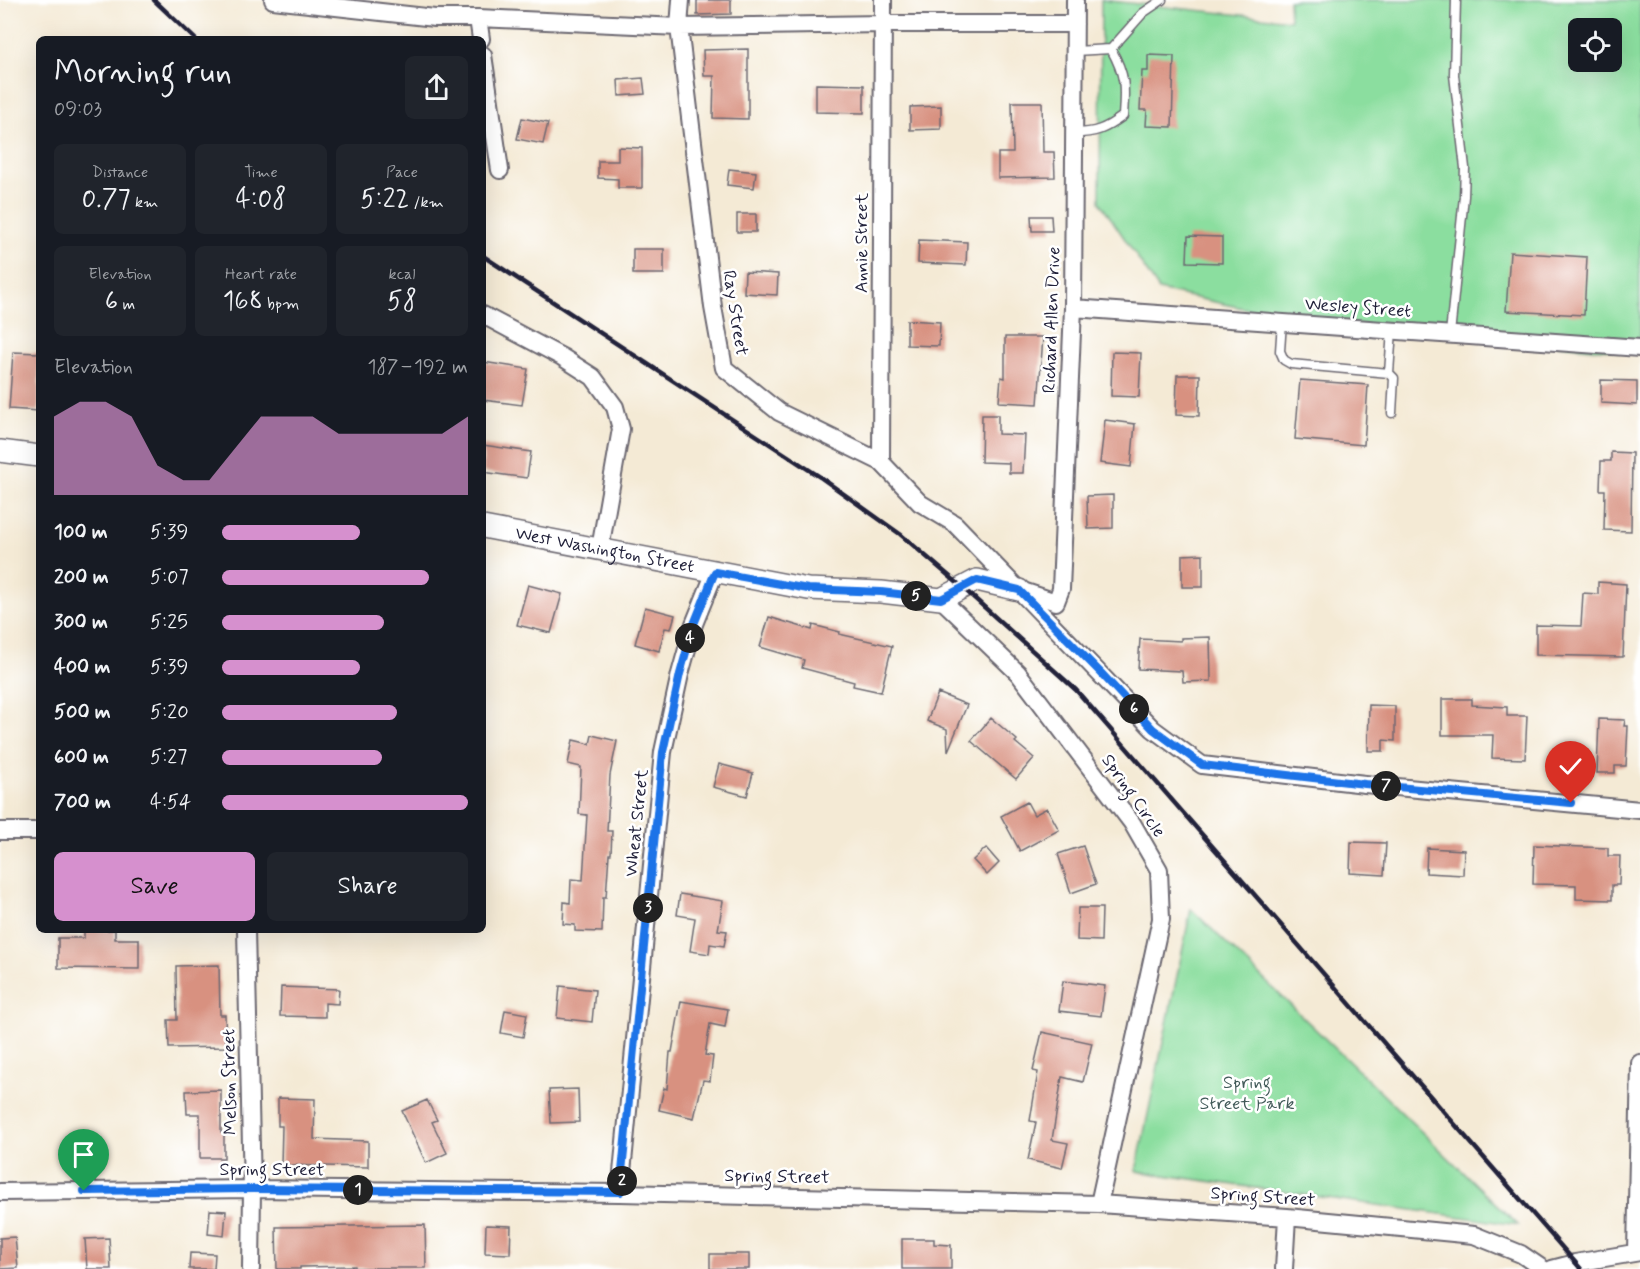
<!DOCTYPE html>
<meta charset="utf-8">
<style>
body{margin:0;font-family:Mynerve,sans-serif;background:#20242c;color:#f1f3f6;height:100vh;display:flex;flex-direction:column;font-size:22px;white-space:nowrap}
*{box-sizing:border-box;margin:0}
p{font-size:20px;color:#9ea1a6}
.icon{flex:none;width:33px;height:33px;fill:none;stroke:currentColor;stroke-width:2;stroke-linecap:round;stroke-linejoin:round}
.map{position:relative;flex:1;overflow:hidden}
.details{position:absolute;left:36px;top:36px;width:450px;height:897px;display:flex;flex-direction:column;background:#171b24;border-radius:9px;box-shadow:0 6px 24px #0002}
.details>*{flex:none}
.controls{position:absolute;left:1568px;top:18px;display:grid;gap:12px}
.controls a{display:grid;place-items:center;width:54px;height:54px;border-radius:9px;background:#171b24;box-shadow:0 6px 24px #0002;font-size:30px}
.pin{position:absolute;display:grid;place-items:center;width:51px;height:51px;color:#fff;margin:-62px -26px;border-radius:50% 50% 50% 0;rotate:-45deg;box-shadow:0 0 6px #0007}
.pin .icon{rotate:45deg}
.km{position:absolute;width:30px;height:30px;margin:-15px;border-radius:50%;background:#222;color:#fff;font-size:16px;line-height:30px;text-align:center}
.round{display:grid;place-items:center;flex:none;width:63px;height:63px;border-radius:9px;background:#20242c}
.summary{display:flex;align-items:center;justify-content:space-between;height:102px;padding:0 18px}
h1{font-size:33px;font-weight:600;line-height:45px}
.metrics{display:grid;grid-template-columns:repeat(3,1fr);gap:9px;height:102px;padding:6px 18px}
.metrics div{display:grid;align-content:center;border-radius:9px;background:#20242c;text-align:center}
.metrics b{font-size:26px;font-weight:600}
.metrics small{font-size:16px;font-weight:400}
.metrics p{font-size:16px}
.chart{height:168px;padding:12px 18px}
.chart p{display:flex;justify-content:space-between}
.chart svg{width:100%;height:108px;margin-top:6px;fill:#d690ce;opacity:.7}
.primary-button{display:flex;gap:12px;margin-top:auto;padding:12px 18px}
.primary-button a{flex:1;height:69px;border-radius:9px;background:#d690ce;color:#111;font-size:24px;font-weight:600;line-height:69px;text-align:center}
.primary-button a+a{background:#20242c;color:#f1f3f6}
ul{padding:0 18px;list-style:none;font-size:20px}
li{display:grid;grid-template-columns:96px 72px 1fr;align-items:center;height:45px}
li i{height:15px;border-radius:8px;background:#d690ce}
.map>svg:first-child{display:block}
</style>
<div class="map">
<svg width="1640" height="1269" viewBox="0 0 1640 1269">
<rect width="100%" height="100%" fill="#fff"/>
<filter id="ink" filterUnits="userSpaceOnUse"><feTurbulence type="fractalNoise" baseFrequency=".0167" numOctaves="2"/><feDisplacementMap in="SourceGraphic" scale="12" xChannelSelector="R" yChannelSelector="G"/><feConvolveMatrix kernelMatrix="1 2 1 2 8 2 1 2 1" color-interpolation-filters="sRGB"/></filter>
<filter id="wash" filterUnits="userSpaceOnUse"><feTurbulence type="fractalNoise" baseFrequency=".008" numOctaves="4" result="noise"/><feDisplacementMap in="SourceGraphic" scale="24" xChannelSelector="R" yChannelSelector="G"/><feGaussianBlur stdDeviation="1.35" result="paint"/><feColorMatrix in="noise" values="0 0 0 0 0 0 0 0 0 0 0 0 0 0 0 0 0 1.4 0 .05"/><feComposite in="paint" operator="in"/></filter>
<g filter="url(#wash)">
<rect width="100%" height="100%" fill="#f4ead5"/>
<path fill="#8bde9f" stroke="#56806d" stroke-width="1.5" fill-rule="evenodd" d="M1101,0L1290,20L1289,0H1640V353L1284,317L1159,290L1100,202ZM1578,28H1611V62H1578Z
M1191,909L1518,1225L1136,1171Z"/>
<g id="blocks">
<path fill="#d89180" d="M697,0H731V14L697,15Z
M748,49V119L713,118L714,76H704L703,50Z
M1148,55L1174,56L1172,127L1146,126L1147,110H1140L1142,71H1148Z
M643,78L645,94L619,96L618,80Z
M816,84L864,85V113L816,112Z
M1012,102H1042L1043,152H1054L1055,177L998,178V153H1013Z
M941,106V129L910,130V107Z
M522,118L548,123L543,144L517,139Z
M618,147L642,148V188H618V179L598,178V161H618Z
M729,169L756,172L754,188L727,185Z
M737,214H756V232H737Z
M1031,216H1051L1052,231H1032Z
M1188,236L1222,237V263L1187,262Z
M919,240L967,242L966,265L918,263Z
M633,249H664V274H633Z
M1510,252L1587,257L1584,315L1506,311Z
M745,272L778,274L777,295L744,293Z
M907,320L940,322L939,346L907,345Z
M1005,337H1043L1038,404L999,402L1001,377L1005,378Z
M13,352L39,353V411L9,409Z
M1112,352L1141,353L1139,397L1111,396Z
M483,362L528,369L522,405L483,400Z
M1177,375H1200L1199,416L1176,415Z
M1300,380L1368,385L1364,445L1295,439Z
M1601,380L1637,381V405L1601,403Z
M982,415H998V434L1025,435L1023,473H1009V463L981,462Z
M1105,420L1135,424L1131,467L1100,463Z
M483,445L531,452L527,478L483,472Z
M1611,452L1632,453L1631,531L1604,530L1605,490H1600L1601,461H1611Z
M1113,495V528L1088,529L1087,496Z
M1203,554V587H1182V555Z
M1598,582L1626,584L1623,657L1536,655V625L1581,626L1583,593L1598,594Z
M528,585L562,594L551,633L517,625Z
M645,607L675,615L671,629L665,628L659,651L635,644Z
M769,617L812,630L813,625L840,632L839,634L892,646L881,692L853,686L854,682L802,668L804,660L760,647Z
M1210,637L1211,681L1183,682L1182,671L1138,669L1140,639L1181,641V638Z
M938,693L967,705L948,751L947,729L927,721Z
M1442,699H1472V705L1507,707V716H1527L1525,759L1492,758L1493,735H1442Z
M1369,705L1395,706V741L1383,740V751H1368Z
M991,718L1017,740L1015,742L1034,758L1016,779L971,741Z
M1599,719L1625,720L1624,726H1628L1626,766H1615V773H1597Z
M592,735L617,741L610,775L607,831H612L611,854H609L606,897H603L602,932L575,931V925L563,924L564,902L570,903L571,879L583,880L587,815L579,814L581,767L568,764L573,740L590,744Z
M719,764L753,773L747,796L713,787Z
M1027,802L1034,815L1047,808L1059,830L1020,851L1001,816Z
M1351,842L1386,843L1384,875L1350,873Z
M1534,845L1608,848V856H1620L1619,885H1612V900L1576,899V885L1533,884Z
M1083,846L1096,884L1071,893L1058,854Z
M986,848L999,863L987,875L973,860Z
M1427,848L1464,850L1463,875L1426,873Z
M680,894L723,901L718,930L727,931L724,946L710,944L709,954L690,951L695,918L677,915Z
M1078,908H1102L1101,941L1077,940Z
M84,930H115V939H139V969L58,968V938H84Z
M219,965L220,1015H225L226,1047L169,1048L168,1020H177L176,966Z
M1063,981L1105,986L1101,1016L1059,1011Z
M560,986L595,990L592,1022L557,1018Z
M281,987L339,989L338,1004L325,1003V1017L280,1016Z
M681,1001L728,1009L725,1027L710,1024L705,1055L713,1056L710,1081L703,1080L694,1118L659,1110L664,1088L667,1089L670,1052H672Z
M505,1010L527,1014L523,1037L501,1033Z
M1042,1032L1092,1043L1083,1082L1062,1077L1052,1140L1068,1143L1062,1168L1028,1160L1036,1122L1030,1121L1038,1072L1033,1071Z
M578,1089L579,1122L551,1123L549,1090Z
M221,1090V1132H224V1158H200V1114H187L186,1091Z
M278,1098L315,1099L314,1139L368,1141V1167L281,1165L282,1126H278Z
M427,1100L437,1120L432,1122L447,1153L426,1163L402,1111Z
M210,1210L226,1211L224,1236L208,1234Z
M425,1225L426,1268H355V1266L300,1267V1269H277L276,1227Z
M486,1225L511,1226L510,1254L485,1253Z
M15,1237L18,1268L0,1269V1238Z
M109,1238L111,1269H87L85,1239Z
M902,1239H934V1244L951,1245V1269H902Z
M190,1253L215,1254L214,1269H189Z
M710,1254H749V1269H710Z"/>
</g>
</g>
<g filter="url(#ink)">
<use href="#blocks" fill-opacity="0" stroke="#6c6871" stroke-width="1.5"/>
<g fill="none" stroke-linecap="round" stroke-linejoin="round">
<defs>
<path id="service" d="M1075,51L1111,49L1143,13L1162,0
M1074,133C1096,133 1105,129 1123,116C1125,87 1126,76 1111,49
M1282,322L1280,351L1284,360L1291,364L1389,373
M1392,330L1389,373L1394,378L1392,413
M1450,334L1464,196L1465,168L1454,75L1456,0"/>
<path id="minor" d="M273,0L435,18H478L679,27L883,24H1075
M681,0L679,27L713,307L724,368L779,412L881,462L920,503L955,524L1153,729L1202,765L1365,784L1640,810
M478,18L481,39
M483,55L500,170
M1073,308L1640,348
M483,315L562,357L593,377L615,407L621,429L600,549
M881,462L883,0
M1023,591L1056,602L1061,589L1073,308L1075,0
M941,599L1018,673L1132,823L1159,870L1161,919L1099,1204
M0,831H39
M246,930L252,1189L251,1269
M0,1192L252,1189L620,1193L1099,1204L1287,1217L1474,1235L1521,1254L1543,1269
M620,1193L663,752L680,674L694,624L715,572
M1636,1251L1640,1063
M1284,1269L1287,1217
M1552,1269L1575,1263L1640,1252"/>
<g id="tertiary">
<path d="M0,451L39,456"/>
<path id="s1" d="M483,527L808,589L881,592L941,599L977,580L1019,590"/>
</g>
</defs>
<use href="#service" stroke="#6c6871" stroke-width="11"/>
<use href="#minor" stroke="#6c6871" stroke-width="20"/>
<use href="#tertiary" stroke="#6c6871" stroke-width="24"/>
<use href="#service" stroke="#fff" stroke-width="8"/>
<use href="#minor" stroke="#fff" stroke-width="16"/>
<use href="#tertiary" stroke="#fff" stroke-width="21"/>
<path stroke="#22223b" stroke-width="4.5" d="M154,0L195,39
M483,256L820,477L900,534L962,587L1076,690L1581,1269"/>
</g>
</g>
<g fill="none" stroke-linecap="round" stroke-linejoin="round" filter="url(#ink)">
<defs>
<path id="route" d="M84,1191L252,1189L620,1192L663,752L680,674L694,624L715,572L808,589L881,592L941,599L977,580L1019,590L1101,673L1153,729L1202,765L1365,784L1571,803"/>
</defs>
<use href="#route" stroke="#fff" stroke-width="12"/>
<use href="#route" stroke="#1a73e8" stroke-width="8"/>
</g>
<g text-anchor="middle" dominant-baseline="central" stroke-width="5" stroke-linejoin="round" paint-order="stroke">
<g font-size="18" fill="#22223b" stroke="#fff">
<text transform="translate(862 243) rotate(-90)">Annie Street</text>
<text transform="translate(1358 308) rotate(4)">Wesley Street</text>
<text transform="translate(735 313) rotate(81)">Ray Street</text>
<text transform="translate(1052 320) rotate(-88)">Richard Allen Drive</text>
<text stroke="none"><textPath href="#s1" startOffset="124">West Washington Street</textPath></text>
<text transform="translate(1133 796) rotate(55)">Spring Circle</text>
<text transform="translate(637 823) rotate(-84)">Wheat Street</text>
<text transform="translate(230 1082) rotate(-91)">Melson Street</text>
<text x="272" y="1170">Spring Street</text>
<text transform="translate(777 1177) rotate(1)">Spring Street</text>
<text transform="translate(1263 1197) rotate(4)">Spring Street</text>
</g>
<g font-size="18" fill="#425a59" stroke="#fff">
<text x="1247" y="1083">Spring<tspan x="1247" dy="21">Street Park</tspan></text>
</g>
</g>
</svg>
<div class="controls">
<a><svg class="icon" aria-label="locate" viewBox="0 0 24 24"><circle cx="12" cy="12" r="6"/><path d="M12 2v4M12 18v4M2 12h4M18 12h4"/></svg></a>
</div>
<div class="pin" style="left:84px;top:1191px;background:#1e9e55"><svg class="icon" aria-label="arrive" viewBox="0 0 24 24"><path d="M6 21V4h12l-3 4 3 4H6"/></svg></div>
<div class="pin" style="left:1571px;top:803px;background:#d93025"><svg class="icon" aria-label="check" viewBox="0 0 24 24"><path d="M5 12l5 5 9-10"/></svg></div>
<b class="km" style="left:358px;top:1190px">1</b>
<b class="km" style="left:622px;top:1181px">2</b>
<b class="km" style="left:648px;top:908px">3</b>
<b class="km" style="left:690px;top:638px">4</b>
<b class="km" style="left:916px;top:596px">5</b>
<b class="km" style="left:1134px;top:709px">6</b>
<b class="km" style="left:1386px;top:786px">7</b>
<section class="details">
<div class="summary"><div><h1>Morning run</h1><p>09:03</p></div><a class="round"><svg class="icon" aria-label="share" viewBox="0 0 24 24"><path d="M12 15V3M7 8l5-5 5 5M5 13v7h14v-7"/></svg></a></div>
<div class="metrics">
<div><p>Distance</p><b>0.77<small> km</small></b></div>
<div><p>Time</p><b>4:08</b></div>
<div><p>Pace</p><b>5:22<small> /km</small></b></div>
</div>
<div class="metrics">
<div><p>Elevation</p><b>6<small> m</small></b></div>
<div><p>Heart rate</p><b>168<small> bpm</small></b></div>
<div><p>kcal</p><b>58</b></div>
</div>
<div class="chart"><p><span>Elevation</span>187–192 m</p>
<svg viewBox="0 0 160 44" preserveAspectRatio="none"><path d="M0 44V12L10 6L20 6L30 12L40 32L50 38L60 38L70 25L80 12L90 12L100 12L110 19L120 19L130 19L140 19L150 19L160 12V44z"/></svg>
</div>
<ul>
<li><b>100 m</b>5:39<i style="width:56%"></i></li>
<li><b>200 m</b>5:07<i style="width:84%"></i></li>
<li><b>300 m</b>5:25<i style="width:66%"></i></li>
<li><b>400 m</b>5:39<i style="width:56%"></i></li>
<li><b>500 m</b>5:20<i style="width:71%"></i></li>
<li><b>600 m</b>5:27<i style="width:65%"></i></li>
<li><b>700 m</b>4:54<i style="width:100%"></i></li>
</ul>
<div class="primary-button"><a>Save</a><a>Share</a></div>
</section>
</div>
